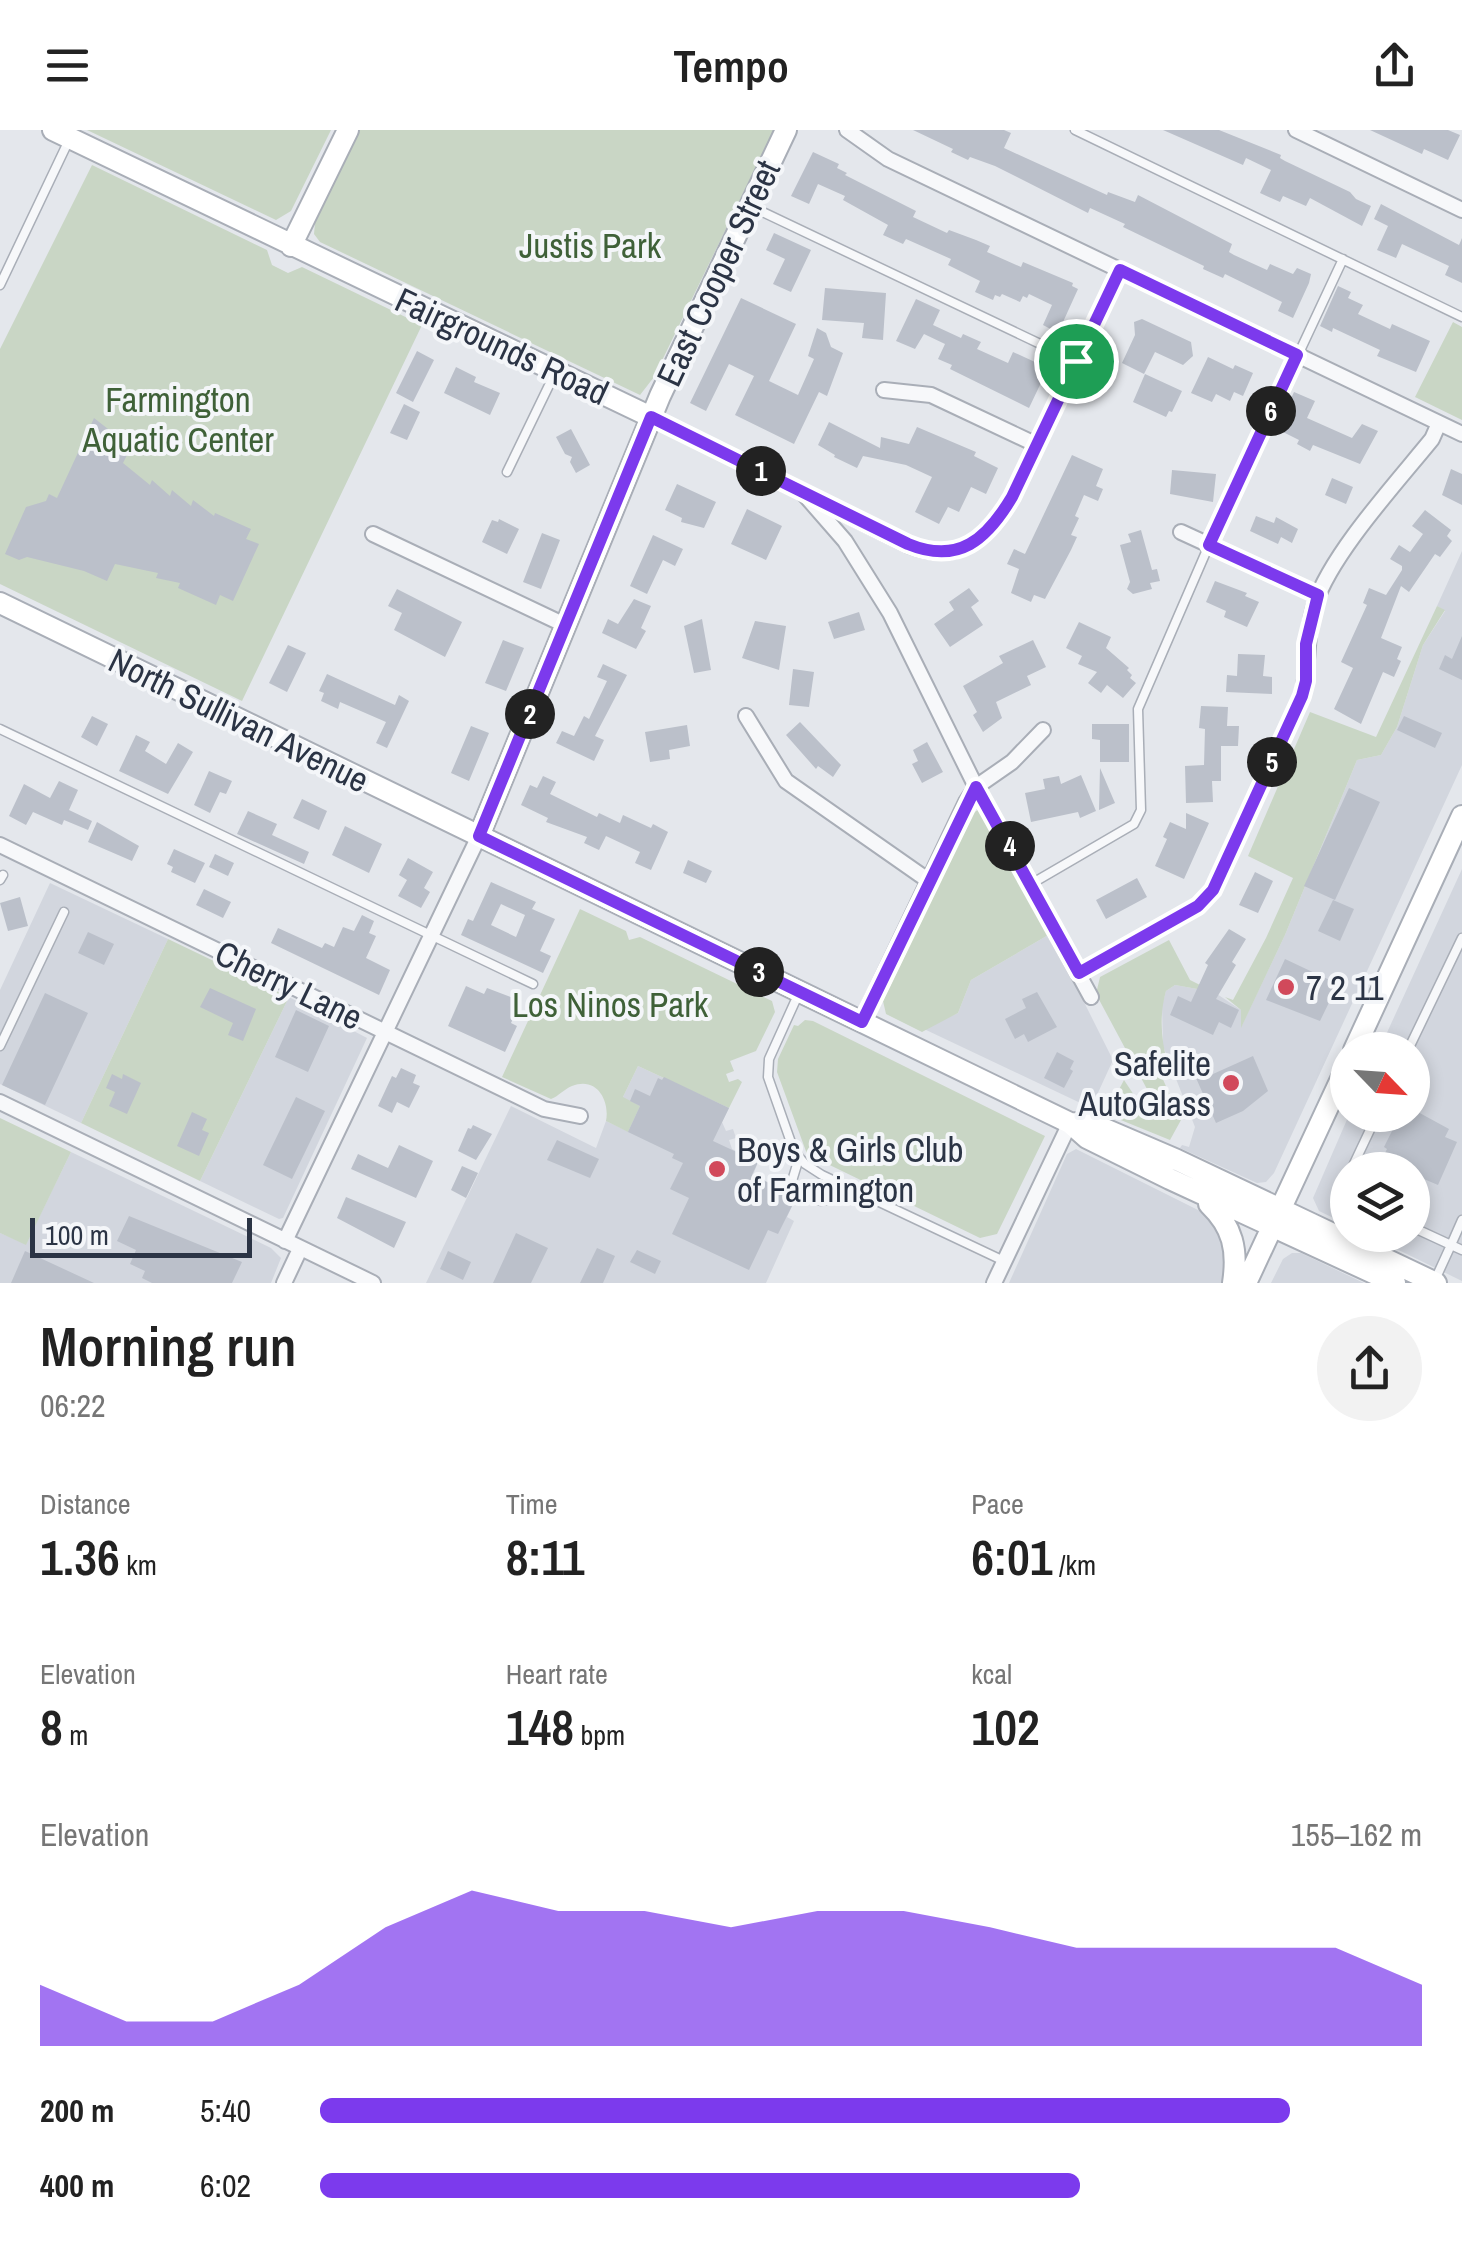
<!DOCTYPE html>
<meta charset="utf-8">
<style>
body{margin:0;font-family:"Archivo Narrow",sans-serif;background:#f2f2f2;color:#222;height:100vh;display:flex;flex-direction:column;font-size:38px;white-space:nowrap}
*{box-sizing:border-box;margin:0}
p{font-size:32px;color:#767676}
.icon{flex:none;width:55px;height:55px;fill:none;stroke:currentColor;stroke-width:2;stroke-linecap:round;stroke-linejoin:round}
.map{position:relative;height:1153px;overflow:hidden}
.panel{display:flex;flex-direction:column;background:#fff;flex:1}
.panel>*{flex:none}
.needle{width:65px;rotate:115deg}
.controls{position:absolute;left:1330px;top:902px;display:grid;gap:20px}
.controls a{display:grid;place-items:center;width:100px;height:100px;border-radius:50%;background:#fff;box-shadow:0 5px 15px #0003;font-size:50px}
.scale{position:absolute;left:30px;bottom:25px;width:222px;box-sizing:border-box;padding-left:10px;border:5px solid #2b3445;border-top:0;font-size:28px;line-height:35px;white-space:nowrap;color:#2b3445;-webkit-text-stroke:8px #f4f6f9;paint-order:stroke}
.pin{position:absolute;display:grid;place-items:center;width:85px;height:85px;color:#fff;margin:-42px;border:5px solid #fff;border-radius:50%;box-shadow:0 2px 10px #0007}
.km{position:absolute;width:50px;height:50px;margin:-25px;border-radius:50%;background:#222;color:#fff;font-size:28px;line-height:50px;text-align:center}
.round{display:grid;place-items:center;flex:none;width:105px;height:105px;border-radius:52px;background:#f2f2f2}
.headline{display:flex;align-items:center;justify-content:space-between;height:170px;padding:0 40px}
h1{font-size:55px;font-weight:600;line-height:75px}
.metrics{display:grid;grid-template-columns:repeat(3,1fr);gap:15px;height:170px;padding:10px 40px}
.metrics div{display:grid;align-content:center}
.metrics b{font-size:50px;font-weight:600}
.metrics small{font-size:28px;font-weight:400}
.metrics p{font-size:28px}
.chart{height:280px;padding:20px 40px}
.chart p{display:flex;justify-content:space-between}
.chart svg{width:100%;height:180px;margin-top:10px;fill:#7c3aed;opacity:.7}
ul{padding:0 40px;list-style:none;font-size:32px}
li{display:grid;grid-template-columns:160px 120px 1fr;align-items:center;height:75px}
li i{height:25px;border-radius:12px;background:#7c3aed}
header{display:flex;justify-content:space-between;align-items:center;height:130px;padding:0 40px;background:#fff;font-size:45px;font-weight:600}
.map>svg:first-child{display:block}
</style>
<header><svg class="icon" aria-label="menu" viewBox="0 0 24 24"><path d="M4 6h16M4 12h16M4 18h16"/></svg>Tempo<svg class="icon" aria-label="share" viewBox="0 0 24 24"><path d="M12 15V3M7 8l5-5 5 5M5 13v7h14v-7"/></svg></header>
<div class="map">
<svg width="1462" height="1153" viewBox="0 0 1462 1153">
<rect width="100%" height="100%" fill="#e4e7ec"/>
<path fill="#d2d6de" d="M1462,421V635L1274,1043L1266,1052L1257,1053L1180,1018L1182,1015L1189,1017L1195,997L1163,916L1162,875L1166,861L1175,855L1214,862L1241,880L1242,895L1285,805L1357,630L1381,625L1397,597L1423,515L1445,481L1437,476Z
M1462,739V1151L1368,1105H1412V1040H1348V1095L1319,1081L1313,1068L1349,985H1412V920H1379Z
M50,753L168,809L81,993L0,954V860Z
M1050,804L1113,930L1091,978L924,899L958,883L971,850Z
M289,867L367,908L283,1088L279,1089L200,1051Z
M638,936L729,978L722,992L726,1001L733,999L736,1008L729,1010L732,1019L758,1032L753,1045L786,1061L784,1067L794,1072L787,1087L794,1091L766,1153H426L511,976L596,1018L606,991L627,1001L623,967Z
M1076,1019L1218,1090L1229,1140L1222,1153H1009L1067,1024Z
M71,1022L271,1118L281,1128L271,1153H0V1103L26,1114Z
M1292,1123H1301L1364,1153H1271L1283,1129Z"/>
<path fill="#c9d6c5" d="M87,0H331L291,81L276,90Z
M359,0H774L654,247L640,265L320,112L314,104L315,93Z
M92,35L267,120L272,135L288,143L302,137L422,195L242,571L0,454V219Z
M1453,192L1462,197V290L1415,267Z
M1437,476L1445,480L1423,515L1397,597L1381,625L1357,630L1285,805L1241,898V880L1225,867L1233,870L1266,808L1293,748L1248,726L1310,582L1376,607Z
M978,680L989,692L1050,804L971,850L958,883L922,902L886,884L883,871L973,683Z
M580,779L626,801L629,810L640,807L772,871L775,882L756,921L730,931L734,941L726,944L729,952L738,949L742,952L729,978L638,936L623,967L640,976L628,1002L606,991C610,971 597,946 572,956C564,959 559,966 551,969L502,947Z
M168,809L289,867L200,1051L81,993Z
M1169,810L1190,850L1214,862L1175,855L1166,861C1159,886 1161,910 1168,935L1157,936L1181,990L1170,1010L1106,984L1124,950L1144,980L1155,974L1096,864L1100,847Z
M805,890L813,891L1045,1006L997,1104L980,1108L807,1024L777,942L778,929L794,895L798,896Z
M0,988L71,1022L26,1115L0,1103Z"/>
<path fill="#bbc0ca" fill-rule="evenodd" d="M913,0H1004L1011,3L1004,18L1107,65L1108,62L1135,72L1138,65L1232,114L1229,122L1234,125L1267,140L1270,134L1293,144L1297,138L1311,144L1309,153L1293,188L1278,181L1282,172L1225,144L1223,148L1203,139L1204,136L1123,97L1125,94L1090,78L1088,83L995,36L970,27L968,30L951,22L953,19Z
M1163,0H1219L1281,25L1280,28L1285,31L1350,62L1356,69L1371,76L1362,96L1310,68L1306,76L1283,66L1280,72L1260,63L1271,40L1246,28L1243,35Z
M1370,0H1448L1460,5L1448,30L1424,19L1422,24Z
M813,22L839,34L837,38L847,43L845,45L916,81L913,87L947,103L949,100L976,110L990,116L987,122L1021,137L1023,132L1073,153L1072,156L1078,159L1058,203L1043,195L1052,175L1029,164L1027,168L1023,166L1020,172L1002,164L1000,167L995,165L993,170L975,162L980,151L948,135L951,129L906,109L903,114L883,105L888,95L843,70L845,66L818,54L809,74L791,66Z
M1381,74L1459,115L1462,108V153L1445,145L1449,136L1402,114L1396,128L1377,120L1388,96L1374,89Z
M774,103L811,120L791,162L773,154L785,129L766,120Z
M1338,156L1351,162L1348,168L1363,175L1358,184L1390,199L1392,194L1430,211L1416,242L1377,226L1380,220L1333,198L1332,202L1320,196Z
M825,158L886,163L883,210L862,208L864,193L822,190Z
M741,168L796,194L769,251L798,265L814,229L808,226L817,198L826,203L831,217L843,223L827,266L819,262L794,314L735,285L754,246L729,234L706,281L690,273Z
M916,169L940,180L933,195L961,208L963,204L981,212L977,219L1008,233L1013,222L1048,238L1029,278L950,239L952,235L938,229L945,214L924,204L915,219L896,211Z
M1142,189L1191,212L1193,226L1183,235L1155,222L1144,244L1122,233L1135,205L1134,192Z
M417,221L434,230L413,272L396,263Z
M1208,227L1233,239L1235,235L1253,243L1243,266L1234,262L1230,271L1216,264L1212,272L1191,263Z
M456,237L476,247L474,252L500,263L490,285L444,263Z
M1145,244L1182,261L1172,282L1169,281L1166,287L1133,272Z
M1294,262L1315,271L1307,288L1352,308L1362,294L1378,301L1360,334L1313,315L1310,321L1297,314L1299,310L1277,299Z
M404,274L420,282L407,310L390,303Z
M94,288L131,317L123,333L150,355L152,350L170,366L172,360L191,376L193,370L214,386L215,383L251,399L246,409L259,414L233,471L220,465L216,475L178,458L180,453L156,448L158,443L115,434L107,451L84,441L27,427L19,430L5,424L26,377L46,371L49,364L57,368Z
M829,292L880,318L881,307L909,314L917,297L976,322L974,326L998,338L986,364L971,357L959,382L948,377L939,394L915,382L932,347L906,335L863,326L857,338L834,327L835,325L818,315Z
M571,299L590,335L576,343L570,332L572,327L565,324L556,307Z
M1072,325L1103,339L1096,356L1103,359L1098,371L1084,365L1075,386L1079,388L1071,405L1077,407L1071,420L1045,469L1034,465L1031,472L1011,463L1019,439L1007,434L1014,419L1025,424Z
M1451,339L1462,344V375L1442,365Z
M1172,340L1216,344L1213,372L1170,364Z
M1332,348L1353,357L1346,374L1325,365Z
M677,354L716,372L704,398L681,392L682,388L665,380Z
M747,379L782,396L766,430L731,414Z
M1425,380L1451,400L1447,406L1452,411L1440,427L1435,424L1409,462L1401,456L1381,508L1402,517L1397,529L1401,531L1394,547L1383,542L1361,594L1334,579L1353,538L1341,532L1367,475L1363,473L1369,458L1386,465L1402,440V436L1390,429L1399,415L1410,422L1423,404L1412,396Z
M1256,386L1274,393L1276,387L1298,399L1292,413L1281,407L1278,414L1250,401Z
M499,389L519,399L507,424L482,412L492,390L498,392Z
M1141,400L1152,440L1157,439L1160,451L1150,453L1152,459L1133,464L1127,459L1130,452L1120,415L1131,412L1128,404Z
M542,403L560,410L541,459L523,452Z
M653,405L683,419L675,436L663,430L647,464L630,456Z
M1215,451L1247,463L1245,466L1259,472L1247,497L1224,487L1226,481L1206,472Z
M969,458L979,471L971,477L983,495L950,517L934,494L954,480L949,472Z
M397,459L462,492L445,527L394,500L402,483L388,476Z
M634,469L651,476L641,498L646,501L636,519L602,503L608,489L618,494Z
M859,482L865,500L834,509L828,492Z
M702,489L711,540L694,543L684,496Z
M755,491L786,496L779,540L742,528Z
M1079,492L1111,507L1106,518L1129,538L1127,540L1132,545L1130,548L1136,553L1123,568L1107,555L1101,563L1088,553L1097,542L1078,534L1082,526L1066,518Z
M1462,506V550L1439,539L1445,525L1452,529Z
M503,510L524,518L506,561L485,553Z
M1033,510L1046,537L1027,546L1031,555L996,572L1002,588L983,602L973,585L977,582L963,556L1003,533L999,526Z
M288,515L306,523L287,562L269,553Z
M1238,524L1265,525L1263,546L1272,547V564L1226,562L1227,545L1237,546Z
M603,534L627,545L595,606L604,610L594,631L556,613L562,601L574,606L584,586L589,589L607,551L597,547Z
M793,539L814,542L809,577L789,575Z
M327,544L395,575L399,565L409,571L387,618L376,613L386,592L340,572L338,579L321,571L324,563L319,561Z
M1201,576L1228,577L1227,596H1239L1238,616H1221V651H1212L1213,672L1186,673L1185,636L1204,635L1205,599L1199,598Z
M92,586L108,594L97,616L81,607Z
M1404,586L1442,603L1435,618L1397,600Z
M800,592L841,635L833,647L818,636L816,639L786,605Z
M1092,594H1129V632H1100V610L1092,609Z
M687,595L690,616L669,620L670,629L650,632L645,602Z
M471,596L489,603L469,651L451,643Z
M136,605L150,612L145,621L166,634L178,613L193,622L168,664L119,641Z
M927,612L943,642L922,653L912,634L918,631L913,620Z
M1100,638L1115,673L1099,680Z
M209,641L232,651L226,664L220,662L210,683L194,675Z
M1081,645L1096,681L1080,688L1078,682L1031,692L1025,663L1045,659L1043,649L1059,646L1061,654Z
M543,646L556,652L550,664L597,687L599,683L620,693L623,685L651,698L653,694L668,702L651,740L635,733L640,722L606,706L599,720L584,713L587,707L546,692L548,688L521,675L530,655L537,658Z
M59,651L78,660L69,680L92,691L88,700L64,690L62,695L33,682L26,695L9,686L24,654L50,668Z
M1349,658L1380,672L1335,770L1304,756Z
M302,669L327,681L319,700L293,688Z
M248,681L277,694L272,705L309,722L304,734L237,704Z
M1186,683L1209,693L1184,749L1155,736L1167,709L1163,707L1170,692L1186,699Z
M97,692L139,716L132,731L88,712Z
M345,696L382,714L369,743L332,725Z
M174,719L205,733L195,753L171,742L173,737L167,734Z
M215,724L234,733L228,746L209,737Z
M408,728L433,742L424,758L430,762L421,778L398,766L407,750L399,745Z
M688,730L712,741L706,753L683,743Z
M1255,742L1273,751L1258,783L1239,775Z
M1137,748L1147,767L1106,789L1096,770Z
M491,752L536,772L532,779L555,789L540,821L551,826L543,843L461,805L468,789L473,791ZM501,774L525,785L516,807L491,795Z
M204,759L231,772L223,788L196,775Z
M20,767L28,796L8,801L0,773Z
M1333,770L1354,779L1340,811L1318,801Z
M362,785L374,791L369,803L376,806L366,828L390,840L379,865L271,813L278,798L322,818L325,813L334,817L343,797L354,801Z
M1229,799L1246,809L1232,832L1236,835L1216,869L1239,880L1231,898L1219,892L1213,905L1170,885L1178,866L1191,872L1208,835L1205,833Z
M88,802L114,814L104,835L78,823Z
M1285,829L1338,854L1320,891L1266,870Z
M466,856L484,864L487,858L521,871L511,893L517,896L505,922L448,896Z
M210,858L256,879L243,911L228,905L233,893L200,877Z
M1037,862L1057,897L1028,912L1024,904L1015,909L1005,889L1026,878L1022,869Z
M45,863L88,883L45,975L2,955Z
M296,880L329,896L308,942L275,927Z
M1057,922L1074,931L1070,939L1073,941L1064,958L1044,948Z
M1253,926L1268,961L1243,981L1216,993L1192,939L1207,932L1213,944Z
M401,938L416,945L413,953L420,956L409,978L397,972L392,983L378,976L392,946L396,948Z
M112,944L122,949L123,944L141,953L127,984L109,976L115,962L106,958Z
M664,947L729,978L713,1011L758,1032L752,1045L786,1061L784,1067L794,1072L778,1104L768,1100L749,1140L672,1104L689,1068L670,1059L683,1033L672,1028L674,1024L628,1002L640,976L630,971L635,959L650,966L658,948L662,950Z
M296,967L325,981L292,1049L263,1035Z
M1416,981L1449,999L1445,1007L1457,1012L1438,1055L1412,1044V1040H1395L1397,1036L1382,1029L1387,1019L1384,1017L1400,985H1414Z
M192,982L207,989L202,1000L209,1003L199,1026L177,1016Z
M473,995L492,1004L476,1030L458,1021L468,998L471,999Z
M557,1010L599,1029L590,1048L547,1030Z
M399,1015L433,1031L416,1068L351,1039L358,1024L388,1038Z
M462,1036L478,1043L466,1068L451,1060Z
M346,1067L406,1092L394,1118L337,1088Z
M129,1086L242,1132L232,1153H152L142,1148L145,1141L130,1134L136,1120L117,1111Z
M516,1103L548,1118L531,1153H493Z
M597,1118L615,1126L603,1153H580Z
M637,1120L661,1131L655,1144L630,1132Z
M25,1121L94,1153H11Z
M448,1121L471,1132L463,1150L440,1139Z"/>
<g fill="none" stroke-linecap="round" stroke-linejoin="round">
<defs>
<path id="lane" d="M1075,0L1462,187
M750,76L1076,231
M0,155L69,10
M507,342L554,245
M0,599L533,854
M0,750L3,745
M1031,754L1134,694L1141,680L1138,579L1209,415L1343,129
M798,865L769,929L768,947L794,1021L805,1034L822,1045L1004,1131
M0,916L64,782
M1408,920L1462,808
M799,1028L792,1051C799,1068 814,1074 832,1069L842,1054
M1351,1040L1377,985
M1348,1046L1343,1061L1348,1064
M1462,1090L1451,1115L1462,1120
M1412,1097L1451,1115L1435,1150"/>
<path id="street" d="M847,0L888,29L1462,304
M1296,0L1462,80
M884,260L931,265L1037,315
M651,287L908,415C959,435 986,410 1012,367L1120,140
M804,364L845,411L890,483L976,657L1091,867
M1181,402L1318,465
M373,404L567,496
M746,586L786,651L929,751
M0,715L544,979L580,986
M1079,843L1198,776L1213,760L1302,566C1310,535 1305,504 1315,474C1331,424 1398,351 1432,309L1439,293
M861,893L966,672L976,657L1012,632L1043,600
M0,972L373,1153
M285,1111L479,706
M284,1153L300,1119
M994,1153L1070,993"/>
<path id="secondary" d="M53,0L651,287
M291,116L348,0
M0,473L1070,993L1087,1008L1170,1049L1395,1153
M479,706L660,266L786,0
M1354,920L1462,686
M1070,993L1093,994L1177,1030L1436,1153
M1209,1074C1233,1097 1238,1120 1233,1153
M1246,1153L1348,934"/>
</defs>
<use href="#lane" stroke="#a9aeb7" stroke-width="11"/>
<use href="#street" stroke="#a9aeb7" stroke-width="18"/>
<use href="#secondary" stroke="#a9aeb7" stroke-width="24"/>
<use href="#lane" stroke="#f7f8fa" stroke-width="8"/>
<use href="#street" stroke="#f7f8fa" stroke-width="14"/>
<use href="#secondary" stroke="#fff" stroke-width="20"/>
</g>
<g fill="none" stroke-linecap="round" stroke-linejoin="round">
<defs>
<path id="route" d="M1120,140L1297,225L1209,415L1318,465L1306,514V551L1302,566L1213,760L1198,776L1079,843L976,657L862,892L479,706L651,287L908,414C959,435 987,409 1012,367Z"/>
</defs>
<use href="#route" stroke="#fff" stroke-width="20"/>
<use href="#route" stroke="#7c3aed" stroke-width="12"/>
</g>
<g fill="#d1495b" stroke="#f4f6f9" stroke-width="4">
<circle cx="1286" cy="857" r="10"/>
<circle cx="1231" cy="953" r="10"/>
<circle cx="717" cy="1039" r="10"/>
</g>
<g text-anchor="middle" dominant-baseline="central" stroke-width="8" stroke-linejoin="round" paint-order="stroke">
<g font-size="35" fill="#3f6138" stroke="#f4f6f9">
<text x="590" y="115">Justis Park</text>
<text x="178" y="269">Farmington<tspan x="178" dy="40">Aquatic Center</tspan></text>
<text x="610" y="874">Los Ninos Park</text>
</g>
<g font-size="35" fill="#2b3445" stroke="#f4f6f9">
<text transform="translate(718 143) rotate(-65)">East Cooper Street</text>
<text transform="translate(502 216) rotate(25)">Fairgrounds Road</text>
<text transform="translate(239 590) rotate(26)">North Sullivan Avenue</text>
<text transform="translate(289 855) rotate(26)">Cherry Lane</text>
</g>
<g font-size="35" fill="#2b3445" stroke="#f4f6f9" text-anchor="start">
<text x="1306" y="857">7 2 11</text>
<text x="1211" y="933" text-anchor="end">Safelite<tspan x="1211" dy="40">AutoGlass</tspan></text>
<text x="737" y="1019">Boys &amp; Girls Club<tspan x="737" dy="40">of Farmington</tspan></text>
</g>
</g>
</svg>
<div class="controls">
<a><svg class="needle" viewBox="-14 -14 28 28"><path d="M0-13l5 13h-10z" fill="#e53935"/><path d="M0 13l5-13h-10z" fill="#767676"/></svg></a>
<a><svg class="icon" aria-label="layers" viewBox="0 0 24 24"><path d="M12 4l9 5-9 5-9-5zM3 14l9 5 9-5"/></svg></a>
</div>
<div class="scale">100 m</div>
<div class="pin" style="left:1076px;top:231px;background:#1e9e55"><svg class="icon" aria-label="arrive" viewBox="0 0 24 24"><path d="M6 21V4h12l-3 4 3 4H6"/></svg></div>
<b class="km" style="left:761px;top:341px">1</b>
<b class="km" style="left:530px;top:584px">2</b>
<b class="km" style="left:759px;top:842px">3</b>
<b class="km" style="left:1010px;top:716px">4</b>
<b class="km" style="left:1272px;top:632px">5</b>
<b class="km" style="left:1271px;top:281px">6</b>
</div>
<section class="panel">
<div class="headline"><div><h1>Morning run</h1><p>06:22</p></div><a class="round"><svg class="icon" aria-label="share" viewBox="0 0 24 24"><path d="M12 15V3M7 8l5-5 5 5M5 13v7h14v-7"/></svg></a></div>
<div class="metrics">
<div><p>Distance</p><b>1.36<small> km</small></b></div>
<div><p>Time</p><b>8:11</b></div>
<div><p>Pace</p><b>6:01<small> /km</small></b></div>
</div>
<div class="metrics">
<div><p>Elevation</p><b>8<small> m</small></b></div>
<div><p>Heart rate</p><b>148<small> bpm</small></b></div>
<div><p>kcal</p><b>102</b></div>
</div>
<div class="chart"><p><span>Elevation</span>155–162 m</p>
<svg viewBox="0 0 160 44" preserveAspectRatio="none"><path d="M0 44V29L10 38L20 38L30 29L40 15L50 6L60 11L70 11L80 15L90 11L100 11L110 15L120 20L130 20L140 20L150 20L160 29V44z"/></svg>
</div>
<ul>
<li><b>200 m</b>5:40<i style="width:88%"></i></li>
<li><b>400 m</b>6:02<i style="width:69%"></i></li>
</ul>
</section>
